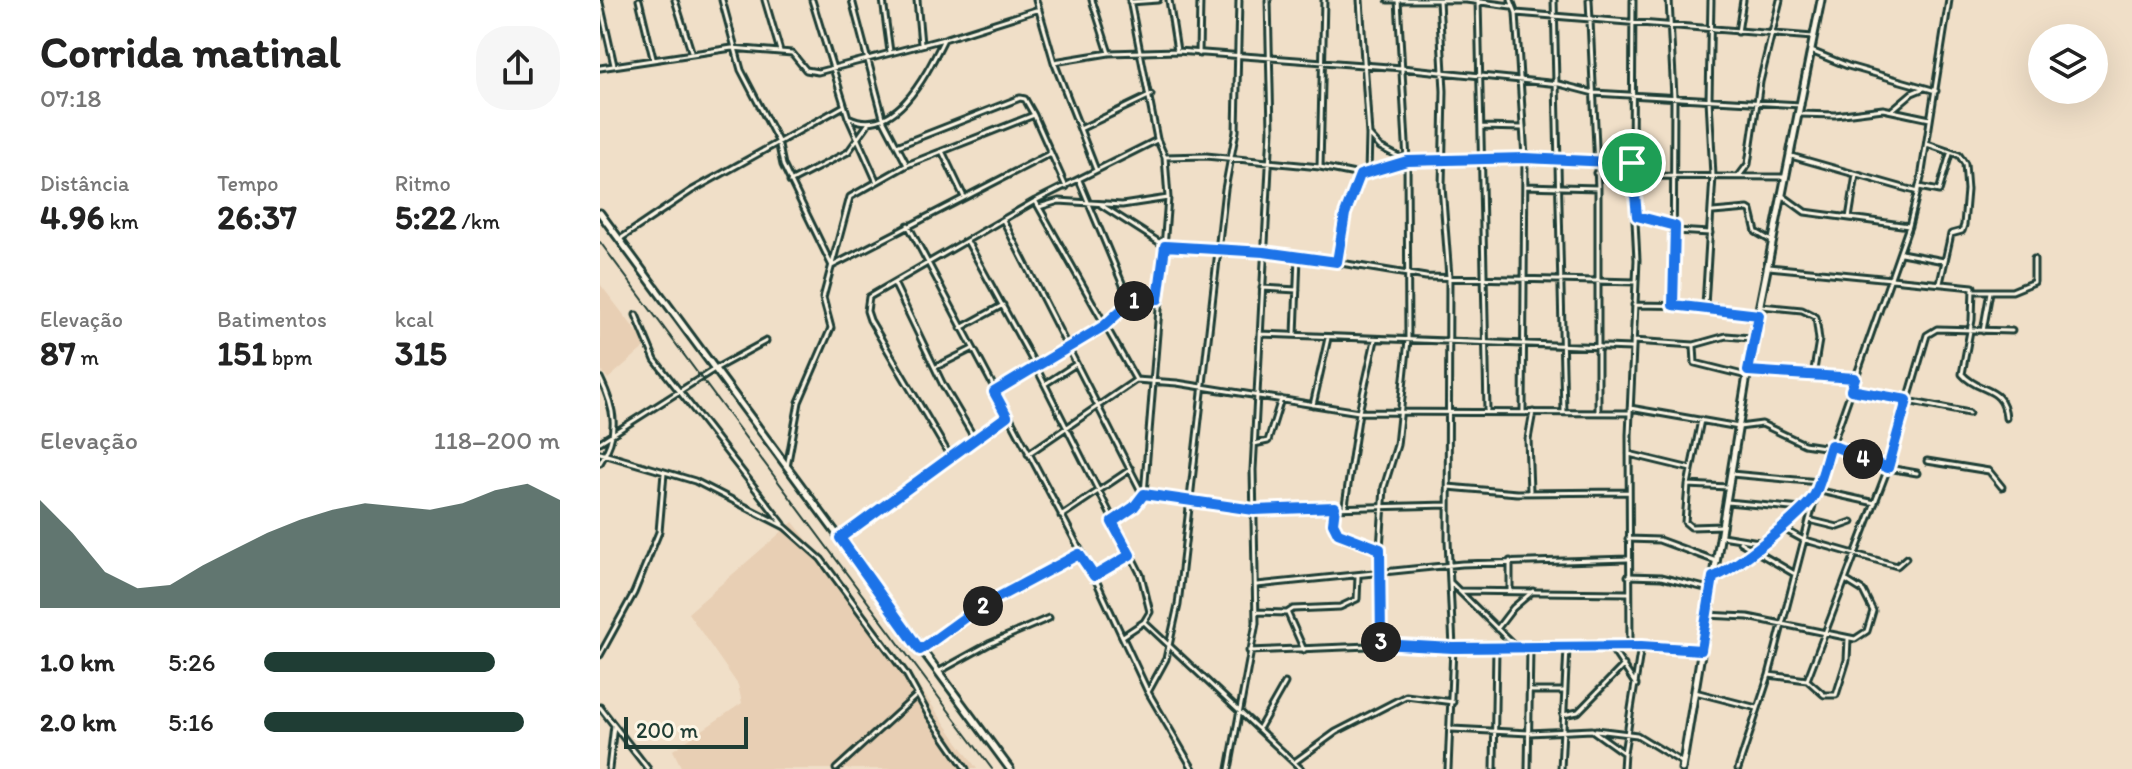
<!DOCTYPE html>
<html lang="pt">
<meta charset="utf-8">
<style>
body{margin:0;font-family:Itim,sans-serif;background:#f6f6f6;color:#222;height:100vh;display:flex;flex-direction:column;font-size:30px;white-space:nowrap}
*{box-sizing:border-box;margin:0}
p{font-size:26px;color:#767676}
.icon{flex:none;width:44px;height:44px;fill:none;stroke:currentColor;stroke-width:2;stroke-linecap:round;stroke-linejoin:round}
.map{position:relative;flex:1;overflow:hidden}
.drawer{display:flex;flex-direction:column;background:#fff;width:600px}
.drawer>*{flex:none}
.tools{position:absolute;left:1428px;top:24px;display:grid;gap:16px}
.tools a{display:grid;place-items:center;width:80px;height:80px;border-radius:50%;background:#fff;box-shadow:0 8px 32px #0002;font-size:40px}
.scale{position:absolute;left:24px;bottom:20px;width:124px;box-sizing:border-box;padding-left:8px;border:4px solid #1f3d34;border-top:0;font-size:22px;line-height:28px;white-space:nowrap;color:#1f3d34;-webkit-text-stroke:6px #fcf5e5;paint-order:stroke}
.pin{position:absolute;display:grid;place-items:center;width:68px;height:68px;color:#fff;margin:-34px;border:4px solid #fff;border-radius:50%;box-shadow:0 2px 8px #0007}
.km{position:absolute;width:40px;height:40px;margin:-20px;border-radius:50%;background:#222;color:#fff;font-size:22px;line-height:40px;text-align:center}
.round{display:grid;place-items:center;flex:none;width:84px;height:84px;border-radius:32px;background:#f6f6f6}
.head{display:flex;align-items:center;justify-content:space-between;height:136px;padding:0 40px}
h1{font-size:44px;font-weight:700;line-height:60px}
.metrics{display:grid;grid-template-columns:repeat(3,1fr);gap:12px;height:136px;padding:8px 40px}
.metrics div{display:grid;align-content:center}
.metrics b{font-size:34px;font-weight:700}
.metrics small{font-size:22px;font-weight:400}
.metrics p{font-size:22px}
.chart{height:224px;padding:16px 40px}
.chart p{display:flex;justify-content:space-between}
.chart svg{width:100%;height:144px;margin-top:8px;fill:#1f3d34;opacity:.7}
ul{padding:0 40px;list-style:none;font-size:26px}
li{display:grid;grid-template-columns:128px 96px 1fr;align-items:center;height:60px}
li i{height:20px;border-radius:10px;background:#1f3d34}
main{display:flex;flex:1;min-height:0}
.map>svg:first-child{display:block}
</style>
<main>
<section class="drawer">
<div class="head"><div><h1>Corrida matinal</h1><p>07:18</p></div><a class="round"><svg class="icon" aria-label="share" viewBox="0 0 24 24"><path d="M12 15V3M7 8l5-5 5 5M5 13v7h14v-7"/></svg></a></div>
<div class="metrics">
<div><p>Distância</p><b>4.96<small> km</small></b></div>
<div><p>Tempo</p><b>26:37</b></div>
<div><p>Ritmo</p><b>5:22<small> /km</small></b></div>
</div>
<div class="metrics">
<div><p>Elevação</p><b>87<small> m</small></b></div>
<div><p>Batimentos</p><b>151<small> bpm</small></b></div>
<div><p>kcal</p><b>315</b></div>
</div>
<div class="chart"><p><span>Elevação</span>118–200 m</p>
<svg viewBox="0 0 160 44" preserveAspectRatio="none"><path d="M0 44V11L10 21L20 33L30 38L40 37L50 31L60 26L70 21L80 17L90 14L100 12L110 13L120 14L130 12L140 8L150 6L160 11V44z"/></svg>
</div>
<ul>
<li><b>1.0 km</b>5:26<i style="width:78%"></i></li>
<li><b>2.0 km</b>5:16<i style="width:88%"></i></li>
</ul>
</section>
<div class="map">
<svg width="1532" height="769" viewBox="0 0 1532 769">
<rect width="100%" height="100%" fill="#f0dfc8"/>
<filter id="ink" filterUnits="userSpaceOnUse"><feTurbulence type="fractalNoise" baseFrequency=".0125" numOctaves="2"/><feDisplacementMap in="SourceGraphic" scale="16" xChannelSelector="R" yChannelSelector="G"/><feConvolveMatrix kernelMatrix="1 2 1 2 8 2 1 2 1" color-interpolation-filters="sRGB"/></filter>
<g filter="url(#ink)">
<path fill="#e8cfb4" d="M0,284L47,345L8,379L0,368Z
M193,522L278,629L377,769H82L73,750L142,703L138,685L88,613Z"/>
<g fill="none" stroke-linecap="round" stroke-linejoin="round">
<defs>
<path id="street" d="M39,0L53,58
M75,0L91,51
M122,0L141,70L178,141L183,165L232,266
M165,0L180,51
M212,0L248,117L276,180
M252,0L284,121L307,165
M283,0L290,52
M317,0L321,44
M436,0L454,62L496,170
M492,0L509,53
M569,0L577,51
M760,0L769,135L768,174
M788,0H866L911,6
M839,0L844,91L842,186L849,277L848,540L853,648L848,769
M878,0L887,410
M911,0L916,13L925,158L923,411
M954,0L964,412
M989,0L998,188V412
M1069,0L1074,97L1073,305
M530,2L558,0
M0,3L14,65
M916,13L1213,37
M1138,32L1143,0
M1211,51L1248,66L1336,91
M599,54L600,0
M454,62L509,53L577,51L802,68L959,84L994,93L1201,105
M0,68L132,48L192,53L206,70L218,72L344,39L439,9
M1292,110L1312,93L1324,88
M1199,114L1235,115L1283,109L1330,119
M248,117C295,140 326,75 344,39
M882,127L922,128
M480,129L551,95
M769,135L780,147L807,161L925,158L1032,163
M1327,144L1359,155L1365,164L1367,190L1364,225L1362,231L1351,234L1340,283
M297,146L420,98L425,99L434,115
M342,151L364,197
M1191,156L1318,192
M565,157L606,156L720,167L760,175
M720,167L724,0
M996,173L1013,162
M1033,176L1185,177
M1139,176L1148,164L1160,82L1180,0
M479,180L530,302
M190,182L248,152L268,124
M925,186L998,188
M1319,187L1339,191L1350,154
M1183,196L1205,212L1309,226
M436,202L536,380
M501,205L565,246L698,256L826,277L1036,282
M439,207L459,201L522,205L568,198
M1113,212L1148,209L1151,211L1156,232L1173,242
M1037,216L1075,226
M1249,218L1256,175
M403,220L540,489L547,496L654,510L848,505
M308,225L494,576L548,692L593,769
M1075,231L1110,233
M20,239L91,191L244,106
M367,241L436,367L541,575L550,612L544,622L523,636
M1301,253L1344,261
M737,262L745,214L760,175L807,161
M232,266L451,153
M1169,267L1373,287L1372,320L1362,374C1379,394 1404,385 1406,418
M294,283L343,385L375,439
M662,288L697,290
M1374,291H1412L1434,282V259
M1034,305L1105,306L1158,315
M1105,306L1113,176L1109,99L1111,0
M1161,306L1202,310L1216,317L1219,340L1213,376
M36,315L55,360L183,524
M361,328L403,305
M1383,331L1390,292
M660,334L1031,348
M695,335L698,256
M1033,341L1094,345L1126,336L1151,338
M1094,346L1095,363L1147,376
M336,367L372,349
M1148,371L1255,378
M0,378C15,409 20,433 0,463
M445,384L476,364
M1251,390L1369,413
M394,392L504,326L530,302L558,299
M713,405L728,338
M1030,408L1139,427L1162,424L1204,444L1230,448
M1101,420L1088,485L1085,522L1091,527L1123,526
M0,442L113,370L166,341
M654,444L668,441L681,399
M1231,445L1288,468L1317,473
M0,453L95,481L185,527L221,559L306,674L328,714L366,769
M428,454L536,380L577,383L759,412L1030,413
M1029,454L1091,469
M351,458L270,320L267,311L269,297L435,201L557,140
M1327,461L1389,471L1402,487
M187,467L199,402L231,328L223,298L250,197L307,165L434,115L466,187
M1131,474L1219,482
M1088,485L1128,487
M848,487L917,493L1028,492
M1216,490L1275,503
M930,491L928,439L933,412
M1127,502L1202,509
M745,505L759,412L775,340
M735,508L733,523L738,533L780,549
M461,516L531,469
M1209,520L1238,527L1252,522
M512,522L534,507L544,494L568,198L565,157L557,139L530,0
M1180,527L1202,539L1297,566L1306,558
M1122,536L1165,543
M240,538L407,416
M1028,539L1059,540L1116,561
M1140,542L1193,573
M495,575L530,555
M1028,576L1061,577L1109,589
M1113,577C1143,570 1190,522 1212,498
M850,582L918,649
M657,585L862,564L1028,559
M910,590V561
M860,591L1028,593
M656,612L687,613L693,609L740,607L757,599L758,576
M688,614L704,650
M1105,615L1148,617L1255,639L1267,631L1273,611L1263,591L1247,581
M544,622L701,769
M897,629L913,608L933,591
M781,644L780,549L784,487L797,445L808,340L807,161L798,0
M1030,648L1029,435L1037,260L1032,163L1033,0
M322,649L378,608L479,554
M1012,649L1036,685
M649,651L817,644L853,648L1041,646L1101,650
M0,655L34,593L59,532L64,473
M338,672L389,644L449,618
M1169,675L1207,680L1224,695H1236L1247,660L1248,639
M1207,680L1288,468L1327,335L1337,329L1412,331
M932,691H965
M548,692L566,659L578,605L625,189L636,131L639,0
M1095,692L1157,708
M0,707L48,769
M963,715L978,712L1024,665
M660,727L685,683
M852,729L929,733L992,730L1024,753L1023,769
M996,730L1037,735L1083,763
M1024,753L1041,646
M696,761L736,732L806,696L853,702
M9,769L14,725
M236,769L316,696
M629,769L656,623L653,470L671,130L668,0
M894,769L896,648
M928,769L930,649
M961,769L967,648
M1138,769L1169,675L1219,482L1309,226L1321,178L1349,0"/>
<path id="secondary" d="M0,213L410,769
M1082,769L1153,339L1221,0"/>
</defs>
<use href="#street" stroke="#1f3d34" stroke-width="9"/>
<use href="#secondary" stroke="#1f3d34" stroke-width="11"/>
<use href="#street" stroke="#fcf5e5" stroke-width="3"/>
<use href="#secondary" stroke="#fcf5e5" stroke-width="5"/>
<path stroke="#1f3d34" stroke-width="2" d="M0,242L392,769"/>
</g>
</g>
<g fill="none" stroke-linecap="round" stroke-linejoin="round" filter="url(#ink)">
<defs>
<path id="route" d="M925,158L1032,163L1037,216L1075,226L1073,305L1159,315L1148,371L1255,378L1251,390L1307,400L1288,468L1231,445C1226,461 1222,479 1215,494C1207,511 1132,572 1113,577L1101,650L1041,646L853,648L781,644L780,549L738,533L733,523L735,507L654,510L544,494L534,507L512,522L530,555L494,576L479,554L378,608L320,650L240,538L407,416L394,392L504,326L530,302L558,299L565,246L664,252L737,262L745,214L760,175L807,161Z"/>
</defs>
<use href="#route" stroke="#fff" stroke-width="16"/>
<use href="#route" stroke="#1a73e8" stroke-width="10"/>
</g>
</svg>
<div class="tools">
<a><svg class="icon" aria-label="layers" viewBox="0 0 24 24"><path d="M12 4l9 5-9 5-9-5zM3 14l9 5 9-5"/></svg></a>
</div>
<div class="scale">200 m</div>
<div class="pin" style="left:1032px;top:163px;background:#1e9e55"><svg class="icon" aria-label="arrive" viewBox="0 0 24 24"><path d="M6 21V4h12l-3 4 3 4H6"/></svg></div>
<b class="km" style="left:534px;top:301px">1</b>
<b class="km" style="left:383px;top:606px">2</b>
<b class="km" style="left:781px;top:642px">3</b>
<b class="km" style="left:1263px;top:459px">4</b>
</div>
</main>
